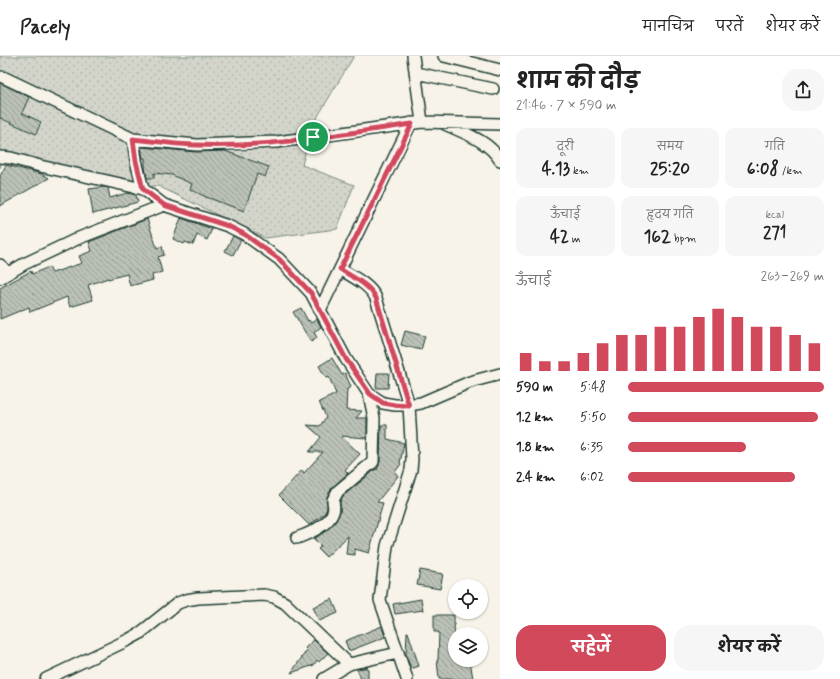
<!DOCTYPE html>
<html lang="hi">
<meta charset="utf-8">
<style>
body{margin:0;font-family:Mynerve,"Playpen Sans Deva",sans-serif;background:#f6f6f6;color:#222;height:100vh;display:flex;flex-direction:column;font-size:15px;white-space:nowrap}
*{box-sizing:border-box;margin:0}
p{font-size:13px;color:#767676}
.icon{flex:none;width:22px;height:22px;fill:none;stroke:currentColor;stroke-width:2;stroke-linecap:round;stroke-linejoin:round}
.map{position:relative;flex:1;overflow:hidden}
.panel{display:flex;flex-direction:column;background:#fff;width:340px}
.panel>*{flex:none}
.tools{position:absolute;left:448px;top:523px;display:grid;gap:8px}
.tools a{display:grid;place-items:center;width:40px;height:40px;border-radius:50%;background:#fff;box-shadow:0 1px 3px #0004;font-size:20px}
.pin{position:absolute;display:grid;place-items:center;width:34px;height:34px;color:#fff;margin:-17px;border:2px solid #fff;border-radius:50%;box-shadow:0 1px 4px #0007}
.round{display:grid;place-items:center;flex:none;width:42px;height:42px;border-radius:16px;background:#f6f6f6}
.summary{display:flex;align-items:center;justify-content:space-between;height:68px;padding:0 16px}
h1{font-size:22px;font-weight:700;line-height:30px}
.figures{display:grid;grid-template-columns:repeat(3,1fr);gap:6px;height:68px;padding:4px 16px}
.figures div{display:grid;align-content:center;border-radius:10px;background:#f6f6f6;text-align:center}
.figures b{font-size:17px;font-weight:700}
.figures small{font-size:11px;font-weight:400}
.figures p{font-size:11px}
.chart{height:112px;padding:8px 16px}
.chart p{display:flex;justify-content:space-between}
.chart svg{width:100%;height:72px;margin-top:4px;stroke:#d1495b;stroke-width:6}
.cta{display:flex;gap:8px;margin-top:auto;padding:8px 16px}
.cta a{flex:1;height:46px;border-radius:16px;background:#d1495b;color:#fff;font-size:16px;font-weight:700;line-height:46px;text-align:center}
.cta a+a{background:#f6f6f6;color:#222}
ul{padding:0 16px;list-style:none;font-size:13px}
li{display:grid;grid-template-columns:64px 48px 1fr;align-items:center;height:30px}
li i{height:10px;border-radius:5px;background:#d1495b}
header{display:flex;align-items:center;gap:24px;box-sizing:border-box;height:56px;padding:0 20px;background:#fff;border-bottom:1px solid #e0e0e0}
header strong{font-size:19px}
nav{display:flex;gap:22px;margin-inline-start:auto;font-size:14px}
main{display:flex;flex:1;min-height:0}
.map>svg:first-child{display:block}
</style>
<header>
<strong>Pacely</strong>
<nav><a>मानचित्र</a><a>परतें</a><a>शेयर करें</a></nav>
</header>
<main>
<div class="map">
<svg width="500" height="623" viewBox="0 0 500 623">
<defs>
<pattern id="grass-dots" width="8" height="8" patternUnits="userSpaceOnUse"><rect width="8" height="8" fill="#d3d5ca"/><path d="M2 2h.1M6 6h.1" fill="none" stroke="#b5b8ae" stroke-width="1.8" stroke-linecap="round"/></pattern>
<pattern id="building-back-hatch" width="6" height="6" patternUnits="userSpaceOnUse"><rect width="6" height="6" fill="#bbc1b6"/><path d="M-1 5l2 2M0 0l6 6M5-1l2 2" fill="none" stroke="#979e95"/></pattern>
</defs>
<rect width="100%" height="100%" fill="#f7f3e8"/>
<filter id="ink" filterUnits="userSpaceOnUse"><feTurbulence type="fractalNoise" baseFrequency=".025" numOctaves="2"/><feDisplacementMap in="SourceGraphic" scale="8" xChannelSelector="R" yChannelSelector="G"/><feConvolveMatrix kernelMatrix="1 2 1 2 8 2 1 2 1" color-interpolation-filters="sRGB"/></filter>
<g filter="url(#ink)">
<path fill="url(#grass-dots)" stroke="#79897f" d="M0,0H354L312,70L302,109L354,129L337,173L265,182L158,130L136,131L4,101L0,112Z"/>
<path fill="url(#building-back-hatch)" stroke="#1f3d34" d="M0,27L29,41L22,57L41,66L36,78L0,62Z
M141,91L196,96L225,95L269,111L265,121L257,118L244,155L206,141L190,133L192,128L172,119L154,117V122H147L145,111V102H143Z
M6,109L42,118L49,122L0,150V120Z
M104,131L108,132L110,142L127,137L136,139L138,146L93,158L89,133Z
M181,162L212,173L207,184L197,179L193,189L185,186L184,188L173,183Z
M147,163L157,192L162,190L164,199L158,201L162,216L152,219L153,224L130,230L127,218L108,223V222L88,229L93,244L70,251L67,241L30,256L29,251L0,263V232L31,215L32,218L49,211L52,217L82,207L79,200L92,195L89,186Z
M233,180L241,184L233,199L225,195Z
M301,252L308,265L309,264L311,267L317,263L321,271L314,276L317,282L311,286L293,256Z
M405,275L425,280L421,294L401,289Z
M332,302L342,319L345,317L351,331L347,333L346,354L362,355L356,362H367V382L341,380L360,398L345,414L348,417L332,432L327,441V452L325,457L318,463L309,469L279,439L302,414L304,417L323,396H309L321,381L307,369L320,370L326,361L319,346L336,338L329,321L326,322L319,310Z
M377,317H389L388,332H376Z
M381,369H387V383L404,387L400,407L401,408L395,416L398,420L377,446L383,447L369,497L355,493V499L346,498L348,480L326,501L318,493L321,490L314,483L327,474L336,465L340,456V446L343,440L376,413L377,414L380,406Z
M420,514L443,518L440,533L417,529Z
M332,543L338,557L319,565L313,551Z
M421,543L423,554L395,558L393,548Z
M434,559H454L455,604H470L473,623H439L437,604H438L439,576H434Z
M382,570L385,581L349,595L345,585Z
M407,576H408L419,610L411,613L406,599Z
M314,584L328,597L319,606L317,604L314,609L291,617L307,594L305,592Z
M362,612H368V623H361L357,613Z"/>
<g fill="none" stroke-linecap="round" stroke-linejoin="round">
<defs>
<path id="minor" d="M444,0L500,14
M416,17L493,33
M3,21L133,83
M422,66L500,68
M445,68C464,77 489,85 500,104
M0,101L11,102L40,110L143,133L164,149L228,170L244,178L279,203L311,237L346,303L369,338L383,347L395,349H409L421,347L470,326L500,318
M143,133L136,105L133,83L197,89L277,86L422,66L413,0
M0,209L7,216
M340,213C353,221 369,228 376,242L409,349L412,403L411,414L387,490L380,544L407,623
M0,222L24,208L79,182L164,149
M320,254L411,67
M297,482C308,478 329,469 333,456C335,452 333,448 333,444L338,435L373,406L374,362L369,338
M46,623L128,584L139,578L178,547L186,544L198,542L264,539L274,541L285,547L349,608
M324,623L349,608L398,597"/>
</defs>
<use href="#minor" stroke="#1f3d34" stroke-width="14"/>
<use href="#minor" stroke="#f7f3e8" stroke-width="11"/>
</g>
</g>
<g fill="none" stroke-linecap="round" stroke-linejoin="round" filter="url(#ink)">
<defs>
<path id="route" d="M412,68L340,213C353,222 369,228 376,242L409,350L395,349L383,347L370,338L346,303L311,237L279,203L244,178L228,170L164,149L143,133L136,105L133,83C154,85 176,89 197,89C269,92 341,78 412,68Z"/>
</defs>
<use href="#route" stroke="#fff" stroke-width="8"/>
<use href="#route" stroke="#d1495b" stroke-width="5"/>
</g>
</svg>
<div class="tools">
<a><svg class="icon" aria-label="locate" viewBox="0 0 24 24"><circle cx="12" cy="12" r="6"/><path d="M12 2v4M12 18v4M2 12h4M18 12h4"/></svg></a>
<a><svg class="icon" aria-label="layers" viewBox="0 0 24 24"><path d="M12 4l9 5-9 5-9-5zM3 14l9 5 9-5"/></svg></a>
</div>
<div class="pin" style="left:313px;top:81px;background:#1e9e55"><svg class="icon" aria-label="arrive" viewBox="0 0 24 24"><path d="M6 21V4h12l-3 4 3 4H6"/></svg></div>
</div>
<section class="panel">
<div class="summary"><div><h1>शाम की दौड़</h1><p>21:46 · 7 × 590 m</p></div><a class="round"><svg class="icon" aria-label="share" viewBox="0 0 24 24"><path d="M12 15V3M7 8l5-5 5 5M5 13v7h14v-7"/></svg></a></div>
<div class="figures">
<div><p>दूरी</p><b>4.13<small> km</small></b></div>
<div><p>समय</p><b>25:20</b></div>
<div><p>गति</p><b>6:08<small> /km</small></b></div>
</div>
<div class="figures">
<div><p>ऊँचाई</p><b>42<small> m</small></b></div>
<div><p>हृदय गति</p><b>162<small> bpm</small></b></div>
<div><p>kcal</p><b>271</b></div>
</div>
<div class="chart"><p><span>ऊँचाई</span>263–269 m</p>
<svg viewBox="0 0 160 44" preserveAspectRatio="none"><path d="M5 44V33M15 44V38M25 44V38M35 44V33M45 44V27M55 44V22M65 44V22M75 44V17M85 44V17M95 44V11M105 44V6M115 44V11M125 44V17M135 44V17M145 44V22M155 44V27"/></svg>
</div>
<ul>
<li><b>590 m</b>5:48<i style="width:100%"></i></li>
<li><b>1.2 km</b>5:50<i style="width:97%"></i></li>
<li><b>1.8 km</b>6:35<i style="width:60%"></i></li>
<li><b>2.4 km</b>6:02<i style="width:85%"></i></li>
</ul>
<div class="cta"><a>सहेजें</a><a>शेयर करें</a></div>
</section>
</main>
